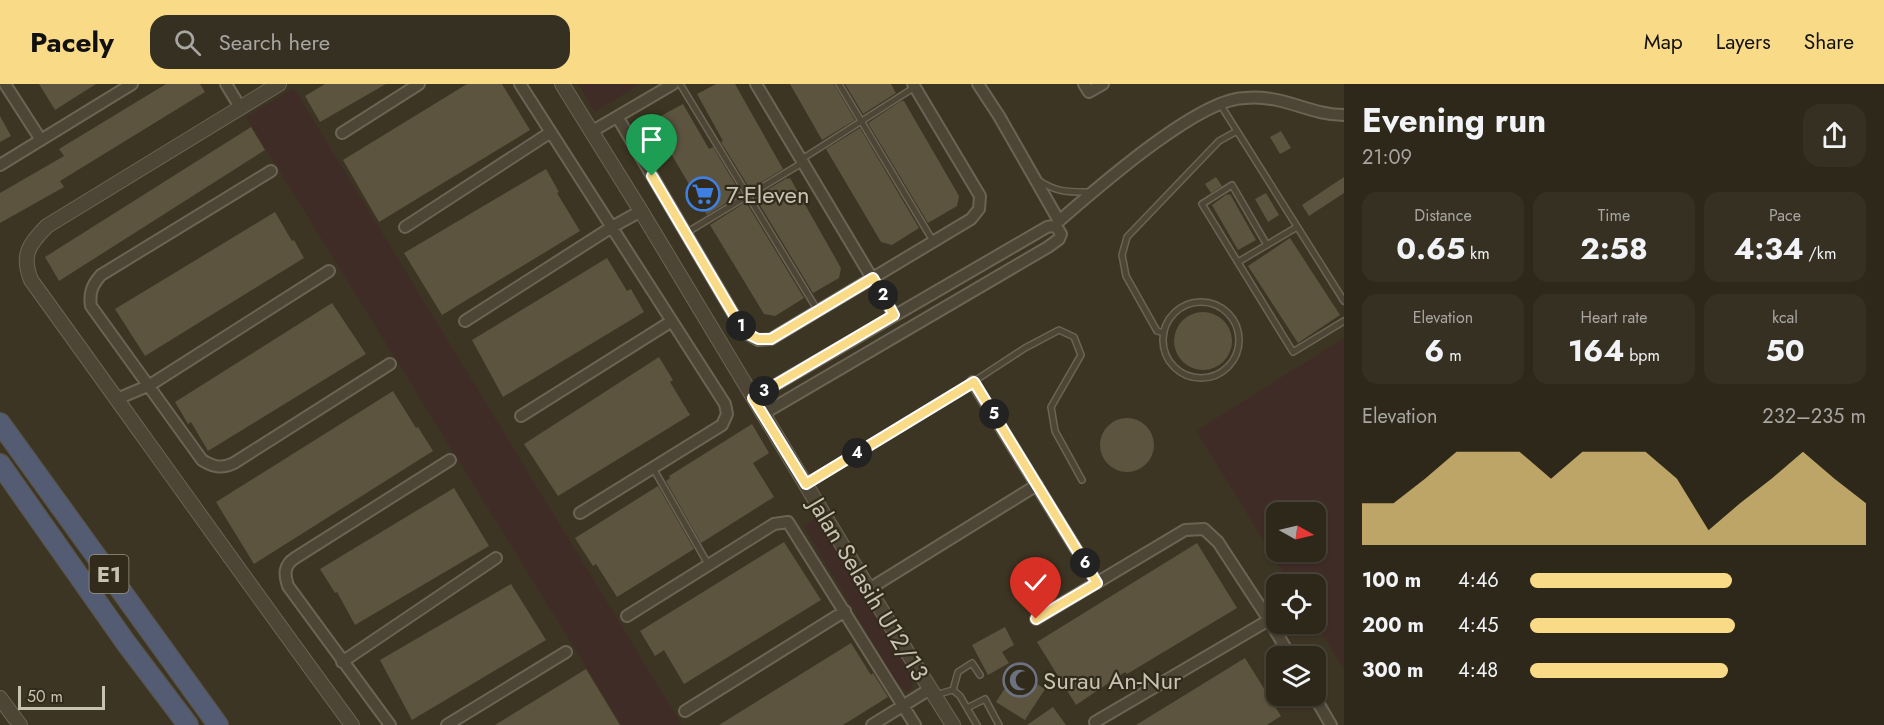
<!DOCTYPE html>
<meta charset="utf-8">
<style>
body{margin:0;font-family:Jost,sans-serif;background:#363023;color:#f1f3f6;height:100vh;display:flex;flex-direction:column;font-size:22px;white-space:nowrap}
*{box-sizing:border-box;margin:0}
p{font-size:20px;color:#a7a6a2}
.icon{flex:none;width:33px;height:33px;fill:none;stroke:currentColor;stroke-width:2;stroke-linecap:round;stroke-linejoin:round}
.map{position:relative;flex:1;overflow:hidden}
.panel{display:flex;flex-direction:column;background:#2e281a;width:540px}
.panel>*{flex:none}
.needle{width:39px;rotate:98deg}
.fabs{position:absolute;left:1266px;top:418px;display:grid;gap:12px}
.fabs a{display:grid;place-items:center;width:60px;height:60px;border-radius:12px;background:#2e281a;box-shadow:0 2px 4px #0004,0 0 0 2px #494439;font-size:30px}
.scale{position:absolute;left:18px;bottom:15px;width:87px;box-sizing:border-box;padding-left:6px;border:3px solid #c8c2b2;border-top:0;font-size:16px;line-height:21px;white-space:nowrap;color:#c8c2b2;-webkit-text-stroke:4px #322b1c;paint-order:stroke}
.pin{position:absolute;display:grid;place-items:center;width:51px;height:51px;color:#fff;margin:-62px -26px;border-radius:50% 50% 50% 0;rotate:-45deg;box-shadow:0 0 6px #0007}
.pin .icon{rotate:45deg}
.km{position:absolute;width:30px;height:30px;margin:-15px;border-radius:50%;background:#222;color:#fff;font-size:16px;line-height:30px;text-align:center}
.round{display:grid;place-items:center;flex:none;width:63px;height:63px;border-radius:18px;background:#363023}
.summary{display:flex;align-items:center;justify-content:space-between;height:102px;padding:0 18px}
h1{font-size:33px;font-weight:700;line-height:45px}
.figures{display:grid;grid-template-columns:repeat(3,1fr);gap:9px;height:102px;padding:6px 18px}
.figures div{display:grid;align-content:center;border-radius:15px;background:#363023;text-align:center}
.figures b{font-size:30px;font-weight:700}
.figures small{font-size:16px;font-weight:400}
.figures p{font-size:16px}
.chart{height:168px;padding:12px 18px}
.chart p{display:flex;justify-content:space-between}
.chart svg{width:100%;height:108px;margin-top:6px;fill:#f9da87;opacity:.7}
ul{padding:0 18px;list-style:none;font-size:20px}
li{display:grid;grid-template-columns:96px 72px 1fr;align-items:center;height:45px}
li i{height:15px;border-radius:8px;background:#f9da87}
header{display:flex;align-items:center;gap:36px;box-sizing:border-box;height:84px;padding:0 30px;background:#f9da87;color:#111}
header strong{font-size:28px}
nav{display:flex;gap:33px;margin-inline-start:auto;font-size:21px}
.search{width:420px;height:54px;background:#363023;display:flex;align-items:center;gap:15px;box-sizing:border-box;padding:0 21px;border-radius:18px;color:#a7a6a2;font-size:22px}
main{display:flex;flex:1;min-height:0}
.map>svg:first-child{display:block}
</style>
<header>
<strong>Pacely</strong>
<div class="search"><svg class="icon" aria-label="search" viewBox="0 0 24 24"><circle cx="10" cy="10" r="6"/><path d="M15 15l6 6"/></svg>Search here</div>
<nav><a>Map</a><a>Layers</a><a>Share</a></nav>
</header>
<main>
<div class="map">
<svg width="1344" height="641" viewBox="0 0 1344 641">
<rect width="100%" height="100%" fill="#3d3523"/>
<path fill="#402c27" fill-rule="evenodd" d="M578,0H640L595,28Z
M294,4L682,641H622L246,33Z
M1344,254V585L1316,540V501H1291L1196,347ZM1276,429H1316V468H1276Z
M816,433L911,592L913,603L908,607L900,602L896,597L804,443Z"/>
<path fill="#5c543f" d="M39,0H96L55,26Z
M166,0H200L205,8L60,97L64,103L0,139V109L64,72L59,65Z
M325,0H386L320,38L305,12Z
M467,0H502L530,46L379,138L343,76Z
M716,0H735L783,85L750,105L721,58L723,57L697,10Z
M790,0H834L855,36L822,56Z
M845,0H891L896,9L863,30Z
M901,17H904L959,112L957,122L928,139L868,39Z
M683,20L709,65L713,63L741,110L707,131L656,44L659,33Z
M0,32L11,52L0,58Z
M251,43L265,66L59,197L45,173Z
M860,44L919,144L892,161L881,158L826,65Z
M1281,47L1291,64L1280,70L1270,53Z
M546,85L559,108L557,109L580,147L442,231L404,169Z
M1216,93L1222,102L1211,109L1205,100Z
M1344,93V109L1309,132L1302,121Z
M787,94L788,95L790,94L841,184L839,194L813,209L755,113Z
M1266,109L1279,131L1268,138L1255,115Z
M1227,110L1228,111L1230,110L1256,156L1238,166L1212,121Z
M746,118L804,214L775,232L764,230L710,141Z
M275,128L292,157L294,156L304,174L145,272L115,225Z
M1290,154L1340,231L1298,259L1248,182Z
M607,174L627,207L631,205L644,228L503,313L472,256Z
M332,219L366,270L208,367L191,338L188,340L175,318Z
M1174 257a29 29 0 1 1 58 0a29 29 0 1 1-58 0Z
M659,273L673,296L670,298L690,331L558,412L524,360Z
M393,307L416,344L418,343L433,367L254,480L216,418Z
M1100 361a27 27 0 1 1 54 0a27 27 0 1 1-54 0Z
M752,340L769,369L753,379L774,413L701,459L666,397L670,394L669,392Z
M658,402L694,465L617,513L596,480L593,482L575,454Z
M454,404L489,462L355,541L337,508L335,509L320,485Z
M784,458L821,516L684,600L664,566L655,572L640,547Z
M1197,459L1237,524L1127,590L1125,588L1076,621L1037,558Z
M511,500L546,556L412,636L380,576Z
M1005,543L1014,561L1002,568L1009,579L988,591L972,561Z
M851,559L871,591L873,589L888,613L843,641H719Z
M1245,574L1281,632L1267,641H1136Z
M586,585L620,641H495Z
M1016,587L1045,605L1025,636L996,618Z
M1053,623L1066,641H1027Z"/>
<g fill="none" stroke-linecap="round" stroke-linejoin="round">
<defs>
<path id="service" d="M680,0L818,227
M839,0L933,157
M1220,20L1344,217
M802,75L915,3
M1038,96C1057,109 1069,108 1092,108
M686,149L802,79
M1267,161L1232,101L1202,120L1293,268L1344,237
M1238,178L1297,143
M1163 256a38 38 0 1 1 76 0a38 38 0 1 1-76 0Z
M1164,249L1157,247L1126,192L1122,171L1127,153L1219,57L1237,47
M653,384L708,480
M806,400L973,298L1025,264L1059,246L1074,253L1081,271L1051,323L1055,347L1082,396
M953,606L958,588L972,579L980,591
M935,611L953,606L960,612L977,641
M967,624L985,615L999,641"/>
<path id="minor" d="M5,0L41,56
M226,0L240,23
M520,0L725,320L727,330L722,341L580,429
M756,0L894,231
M978,0L999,32L1059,137C1096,105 1199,14 1245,14C1255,13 1267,14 1277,16C1300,21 1320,31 1344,31
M1084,0L1089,8L1103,0
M618,34L744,248L758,256L771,255L971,135L979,125L980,112L913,0
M591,48L673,0
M342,49L419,0
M0,81L132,0
M271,87L101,191C92,201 89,209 91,222L202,376C213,383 222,385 234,379L390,280
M405,143L551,48
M465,237L612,143L641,127
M973,298L1097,499
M753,314L1047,143C1055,141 1057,143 1061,150L1059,155L1048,163L763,330
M117,315L150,301L329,187
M521,332L672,237
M869,505L1037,401
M627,532L774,440L788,438L915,641
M1036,535L1185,446L1204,445L1218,458L1269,536L1291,573
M342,578L496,474
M1314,612L1331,641
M685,627L845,527
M1095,638L1269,536
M390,641L288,502C284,490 284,481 295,474L450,376
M447,641L566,568
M872,641L930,605"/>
<path id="tertiary" d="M279,0L47,142C29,160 21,171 31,196C138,344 244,494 352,641
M562,0L641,127L894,547L953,641
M0,614L20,641"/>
<path id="motorway" d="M0,339L218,641
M0,380L126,559L188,641"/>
</defs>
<use href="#service" stroke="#6b6455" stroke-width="8"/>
<use href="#minor" stroke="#6b6455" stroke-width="14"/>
<use href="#tertiary" stroke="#6b6455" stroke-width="16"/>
<use href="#motorway" stroke="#585142" stroke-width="22"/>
<use href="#service" stroke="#4d4637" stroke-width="5"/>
<use href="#minor" stroke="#4d4637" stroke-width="10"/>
<use href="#tertiary" stroke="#4d4637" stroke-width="14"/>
<use href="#motorway" stroke="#545c73" stroke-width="20"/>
</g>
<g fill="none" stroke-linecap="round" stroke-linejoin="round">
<defs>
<path id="route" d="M652,92L744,248L758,255H771L873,194L894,231L753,314L806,400L974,298L1097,499L1036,535"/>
</defs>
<use href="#route" stroke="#fff" stroke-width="12"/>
<use href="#route" stroke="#f9da87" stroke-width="8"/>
</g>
<defs>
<symbol id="supermarket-ring" viewBox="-11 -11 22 22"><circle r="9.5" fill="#322b1c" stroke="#3f7fe0" stroke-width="1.5"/><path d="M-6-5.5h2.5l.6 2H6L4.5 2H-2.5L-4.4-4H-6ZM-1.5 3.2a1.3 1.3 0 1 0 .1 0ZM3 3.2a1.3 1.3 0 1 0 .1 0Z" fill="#3f7fe0"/></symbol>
<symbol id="mosque-ring" viewBox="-11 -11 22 22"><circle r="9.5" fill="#322b1c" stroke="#6b7280" stroke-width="1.5"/><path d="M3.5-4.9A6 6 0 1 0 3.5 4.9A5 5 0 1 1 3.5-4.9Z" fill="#6b7280"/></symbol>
</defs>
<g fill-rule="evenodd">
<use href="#supermarket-ring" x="684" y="91" width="38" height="38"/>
<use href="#mosque-ring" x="1001" y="577" width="38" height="38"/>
</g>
<g text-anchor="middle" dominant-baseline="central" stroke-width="4.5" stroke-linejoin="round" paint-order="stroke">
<rect fill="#322b1c" stroke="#9b9585" stroke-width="1.5" x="89.5" y="471" width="39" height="38" rx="4.5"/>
<g font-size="22" font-weight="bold" fill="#c8c2b2">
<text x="109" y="490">E1</text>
</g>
<g font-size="24" fill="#c8c2b2" stroke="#322b1c" text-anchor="start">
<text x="726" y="110">7-Eleven</text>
<text x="1043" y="596">Surau An-Nur</text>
</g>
<g font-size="24" fill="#c8c2b2" stroke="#322b1c">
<text transform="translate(869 505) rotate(59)">Jalan Selasih U12/13</text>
</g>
</g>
</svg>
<div class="fabs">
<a><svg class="needle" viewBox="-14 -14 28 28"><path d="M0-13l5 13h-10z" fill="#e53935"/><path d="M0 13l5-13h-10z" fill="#a7a6a2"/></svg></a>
<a><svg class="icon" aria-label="locate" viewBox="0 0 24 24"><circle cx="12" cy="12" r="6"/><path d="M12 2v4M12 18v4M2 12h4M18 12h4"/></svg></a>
<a><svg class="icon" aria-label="layers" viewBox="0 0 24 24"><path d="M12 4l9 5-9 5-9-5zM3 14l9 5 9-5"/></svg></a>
</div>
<div class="scale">50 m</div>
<div class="pin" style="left:652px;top:92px;background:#1e9e55"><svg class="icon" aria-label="arrive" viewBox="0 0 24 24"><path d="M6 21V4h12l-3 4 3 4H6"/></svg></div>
<div class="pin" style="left:1036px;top:535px;background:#d93025"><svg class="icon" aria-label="check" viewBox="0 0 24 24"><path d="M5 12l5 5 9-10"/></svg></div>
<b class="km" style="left:741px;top:242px">1</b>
<b class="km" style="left:883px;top:211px">2</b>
<b class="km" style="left:764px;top:307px">3</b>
<b class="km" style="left:857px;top:369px">4</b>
<b class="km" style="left:994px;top:330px">5</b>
<b class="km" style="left:1085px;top:479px">6</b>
</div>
<section class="panel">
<div class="summary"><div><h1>Evening run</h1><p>21:09</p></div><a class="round"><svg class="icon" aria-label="share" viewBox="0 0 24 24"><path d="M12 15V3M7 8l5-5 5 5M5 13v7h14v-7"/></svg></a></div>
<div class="figures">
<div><p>Distance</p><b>0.65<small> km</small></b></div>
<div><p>Time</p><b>2:58</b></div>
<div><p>Pace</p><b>4:34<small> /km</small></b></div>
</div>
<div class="figures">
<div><p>Elevation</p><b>6<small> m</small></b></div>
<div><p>Heart rate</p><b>164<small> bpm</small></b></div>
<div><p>kcal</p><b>50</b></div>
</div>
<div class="chart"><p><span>Elevation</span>232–235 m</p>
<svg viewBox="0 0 160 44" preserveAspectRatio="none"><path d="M0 44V27L10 27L20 17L30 6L40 6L50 6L60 17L70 6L80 6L90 6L100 17L110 38L120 27L130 17L140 6L150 17L160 27V44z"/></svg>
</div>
<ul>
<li><b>100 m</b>4:46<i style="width:60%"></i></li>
<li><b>200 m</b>4:45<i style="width:61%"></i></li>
<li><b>300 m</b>4:48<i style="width:59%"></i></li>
</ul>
</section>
</main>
